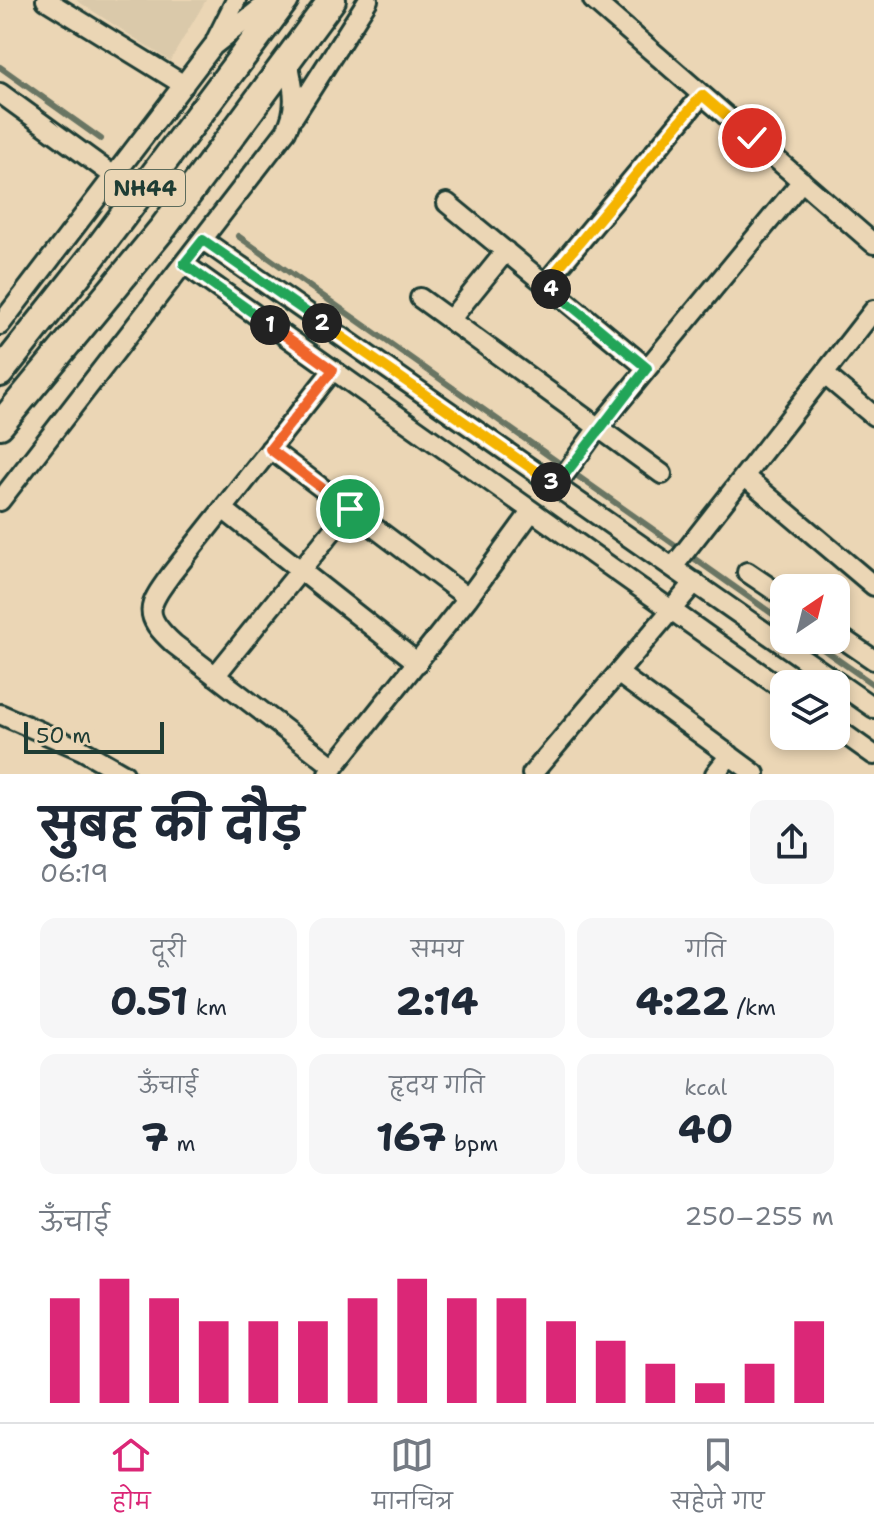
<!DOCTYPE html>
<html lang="hi">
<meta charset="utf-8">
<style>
body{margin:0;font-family:"Shantell Sans","Playpen Sans Deva",sans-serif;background:#f6f6f7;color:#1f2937;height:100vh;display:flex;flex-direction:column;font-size:30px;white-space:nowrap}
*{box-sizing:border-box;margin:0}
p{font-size:26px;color:#747a83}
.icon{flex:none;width:44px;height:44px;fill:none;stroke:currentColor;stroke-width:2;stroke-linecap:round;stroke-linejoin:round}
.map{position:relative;height:774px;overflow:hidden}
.sheet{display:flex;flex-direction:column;background:#fff;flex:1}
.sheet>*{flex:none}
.needle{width:52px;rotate:35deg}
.tools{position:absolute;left:770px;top:574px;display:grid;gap:16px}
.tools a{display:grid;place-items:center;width:80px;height:80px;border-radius:16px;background:#fff;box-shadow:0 4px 12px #0003;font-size:40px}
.scale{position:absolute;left:24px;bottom:20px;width:140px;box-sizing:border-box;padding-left:8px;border:4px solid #1f3d34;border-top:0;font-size:22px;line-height:28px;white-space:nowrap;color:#1f3d34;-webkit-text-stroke:6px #ebd6b5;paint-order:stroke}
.pin{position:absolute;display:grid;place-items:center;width:68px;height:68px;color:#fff;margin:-34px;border:4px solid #fff;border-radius:50%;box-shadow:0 2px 8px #0007}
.km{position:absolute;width:40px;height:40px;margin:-20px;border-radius:50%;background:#222;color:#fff;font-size:22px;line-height:40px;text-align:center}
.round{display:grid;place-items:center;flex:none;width:84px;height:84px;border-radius:16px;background:#f6f6f7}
.headline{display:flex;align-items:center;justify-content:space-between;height:136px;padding:0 40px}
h1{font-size:44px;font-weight:700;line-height:60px}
.stats{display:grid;grid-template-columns:repeat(3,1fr);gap:12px;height:136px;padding:8px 40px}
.stats div{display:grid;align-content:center;border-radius:16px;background:#f6f6f7;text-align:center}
.stats b{font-size:40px;font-weight:700}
.stats small{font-size:22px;font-weight:400}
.stats p{font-size:22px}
.chart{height:224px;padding:16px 40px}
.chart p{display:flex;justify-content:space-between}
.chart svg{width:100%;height:144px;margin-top:8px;stroke:#db2777;stroke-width:6}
.dock{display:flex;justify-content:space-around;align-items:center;height:112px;border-top:2px solid #e0e1e3;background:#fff;font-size:22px;color:#747a83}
.dock a{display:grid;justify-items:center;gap:4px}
.dock .active{color:#db2777}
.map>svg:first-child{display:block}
</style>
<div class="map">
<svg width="874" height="774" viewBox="0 0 874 774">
<rect width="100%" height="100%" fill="#ebd6b5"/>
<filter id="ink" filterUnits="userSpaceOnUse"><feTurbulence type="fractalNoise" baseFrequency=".0125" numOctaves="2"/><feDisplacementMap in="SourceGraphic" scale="16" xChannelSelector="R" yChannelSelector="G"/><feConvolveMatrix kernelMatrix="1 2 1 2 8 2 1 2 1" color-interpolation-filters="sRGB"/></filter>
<g filter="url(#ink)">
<path fill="#dac9aa" d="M76,0H206L170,61Z"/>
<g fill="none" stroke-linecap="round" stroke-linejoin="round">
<path stroke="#697563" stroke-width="6" d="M0,67L101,139
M238,236L784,622
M810,640L874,685"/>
<defs>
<path id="minor" d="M46,0L184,85
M593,0L874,244
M216,40L236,0
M0,93L114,176
M294,116L368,0
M447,203L647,368
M203,240L874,708
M184,264L784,690
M545,284L702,95
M420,298L662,474
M450,320L506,251
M0,325L213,46L271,0
M333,370L172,573C148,606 141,614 174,644L334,767
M824,374L874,416
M270,449L468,598
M744,476L874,586
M556,486L598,428L802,181
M0,501L286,131C299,107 293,86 288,60
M223,509L418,663
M673,567L874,310
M747,572L784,597
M836,634L874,660
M619,674L755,774
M215,676L350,509
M0,714L82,750L124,774
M836,728L874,755
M328,774L468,598L531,512
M532,774L695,582
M715,774L730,755"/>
<path id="highway" d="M0,373L92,257L285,0
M0,425L163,228L332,0"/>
</defs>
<use href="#minor" stroke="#1f3d34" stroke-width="24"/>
<use href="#highway" stroke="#1f3d34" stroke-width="32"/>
<use href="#minor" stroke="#ebd6b5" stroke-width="18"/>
<use href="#highway" stroke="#ebd6b5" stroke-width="26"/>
</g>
</g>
<g fill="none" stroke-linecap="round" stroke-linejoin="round" filter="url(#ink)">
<defs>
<path id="split-1" d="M270,325L333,370L270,449L350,509"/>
<path id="split-2" d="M270,325L184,264L203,240L322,323"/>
<path id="split-3" d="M322,323L551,482"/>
<path id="split-4" d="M551,482L556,486L647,368L551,289"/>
<path id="split-5" d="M551,289L545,284L702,95L752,138"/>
</defs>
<use href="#split-1" stroke="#fff" stroke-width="16"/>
<use href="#split-2" stroke="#fff" stroke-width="16"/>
<use href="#split-3" stroke="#fff" stroke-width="16"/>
<use href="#split-4" stroke="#fff" stroke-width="16"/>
<use href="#split-5" stroke="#fff" stroke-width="16"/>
<use href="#split-1" stroke="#f0652b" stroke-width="10"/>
<use href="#split-2" stroke="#22a559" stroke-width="10"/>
<use href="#split-3" stroke="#f5b400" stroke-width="10"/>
<use href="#split-4" stroke="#22a559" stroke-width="10"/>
<use href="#split-5" stroke="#f5b400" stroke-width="10"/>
</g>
<g text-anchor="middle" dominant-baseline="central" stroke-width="6" stroke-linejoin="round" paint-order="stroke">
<rect fill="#ebd6b5" stroke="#5c6b5b" stroke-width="2" x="105" y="170" width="80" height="36" rx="6"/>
<g font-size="22" font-weight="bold" fill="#1f3d34">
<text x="145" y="188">NH44</text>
</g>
</g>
</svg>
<div class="tools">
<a><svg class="needle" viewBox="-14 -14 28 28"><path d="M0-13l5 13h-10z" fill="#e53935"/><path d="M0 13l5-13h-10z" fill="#747a83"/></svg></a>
<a><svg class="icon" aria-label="layers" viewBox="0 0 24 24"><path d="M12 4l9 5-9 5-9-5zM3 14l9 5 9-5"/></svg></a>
</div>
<div class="scale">50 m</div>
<div class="pin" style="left:350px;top:509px;background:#1e9e55"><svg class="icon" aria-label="arrive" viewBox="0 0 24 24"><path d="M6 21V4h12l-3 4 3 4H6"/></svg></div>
<div class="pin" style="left:752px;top:138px;background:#d93025"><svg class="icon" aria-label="check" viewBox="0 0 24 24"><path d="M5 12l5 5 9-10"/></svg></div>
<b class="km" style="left:270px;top:325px">1</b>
<b class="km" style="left:322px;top:323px">2</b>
<b class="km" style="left:551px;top:482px">3</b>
<b class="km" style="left:551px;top:289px">4</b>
</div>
<section class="sheet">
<div class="headline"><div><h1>सुबह की दौड़</h1><p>06:19</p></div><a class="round"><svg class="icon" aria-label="share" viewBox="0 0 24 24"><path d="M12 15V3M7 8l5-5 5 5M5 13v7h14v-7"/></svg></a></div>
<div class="stats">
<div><p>दूरी</p><b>0.51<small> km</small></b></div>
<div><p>समय</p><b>2:14</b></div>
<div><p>गति</p><b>4:22<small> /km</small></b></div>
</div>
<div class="stats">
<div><p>ऊँचाई</p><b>7<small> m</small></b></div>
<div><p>हृदय गति</p><b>167<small> bpm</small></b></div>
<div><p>kcal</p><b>40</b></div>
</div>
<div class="chart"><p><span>ऊँचाई</span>250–255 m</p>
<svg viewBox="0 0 160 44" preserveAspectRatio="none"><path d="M5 44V12M15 44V6M25 44V12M35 44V19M45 44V19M55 44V19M65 44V12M75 44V6M85 44V12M95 44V12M105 44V19M115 44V25M125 44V32M135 44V38M145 44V32M155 44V19"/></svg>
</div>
</section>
<nav class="dock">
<a class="active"><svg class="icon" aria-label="home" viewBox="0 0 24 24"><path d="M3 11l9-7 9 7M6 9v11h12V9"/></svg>होम</a>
<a><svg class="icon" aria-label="map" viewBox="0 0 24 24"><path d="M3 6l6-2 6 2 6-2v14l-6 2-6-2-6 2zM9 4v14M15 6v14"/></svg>मानचित्र</a>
<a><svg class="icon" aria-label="saved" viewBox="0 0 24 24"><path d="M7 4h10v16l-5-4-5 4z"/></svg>सहेजे गए</a>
</nav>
